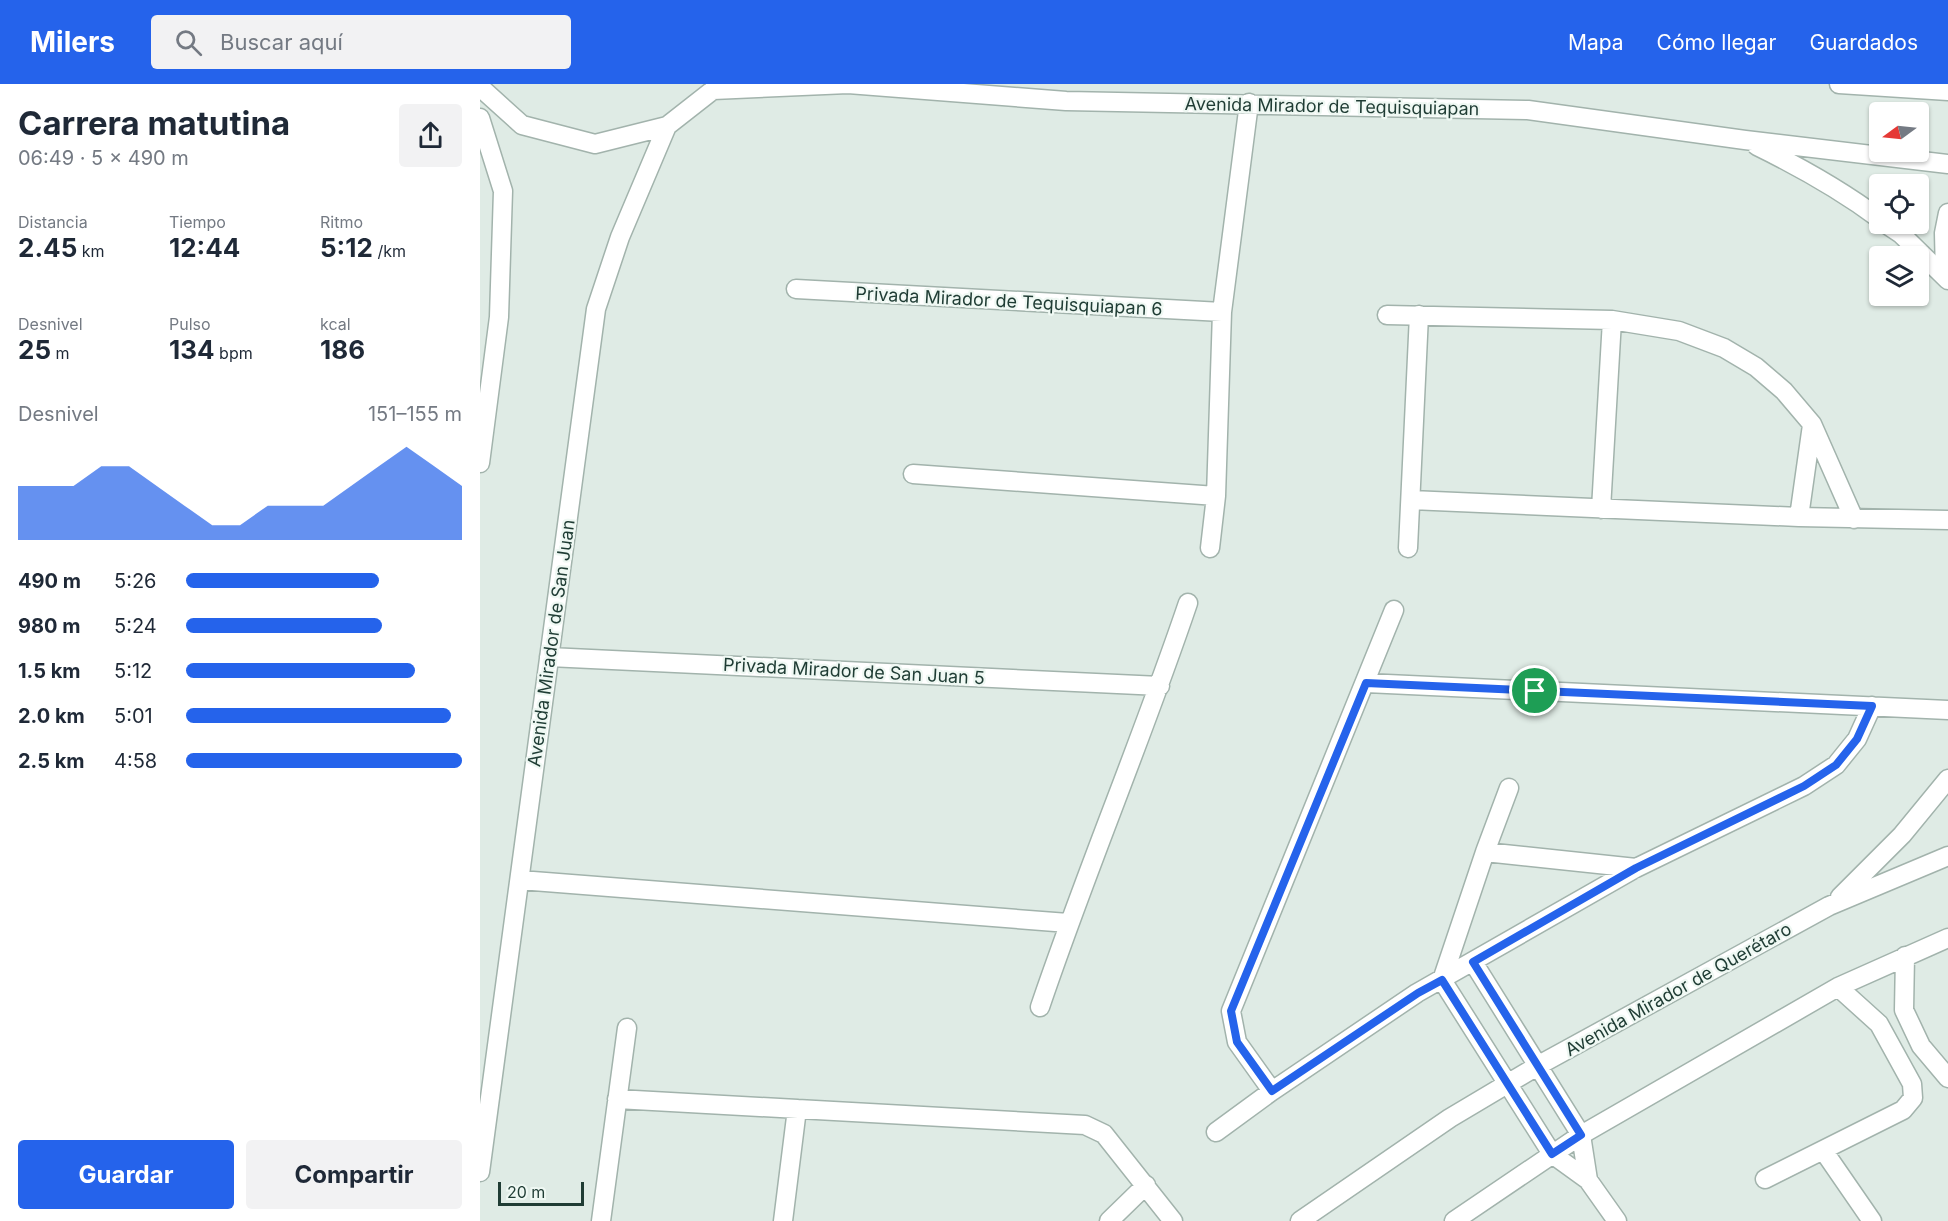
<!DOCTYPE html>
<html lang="es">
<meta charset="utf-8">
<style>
body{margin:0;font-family:Inter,sans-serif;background:#f2f2f3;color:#1f2937;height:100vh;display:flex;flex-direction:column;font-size:22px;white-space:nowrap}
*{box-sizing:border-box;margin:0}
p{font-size:20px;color:#747a83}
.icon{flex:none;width:33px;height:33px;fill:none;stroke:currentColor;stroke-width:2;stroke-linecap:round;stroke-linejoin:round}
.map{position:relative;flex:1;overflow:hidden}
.drawer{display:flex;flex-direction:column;background:#fff;width:480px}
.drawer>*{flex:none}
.needle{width:39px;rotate:255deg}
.controls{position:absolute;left:1389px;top:18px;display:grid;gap:12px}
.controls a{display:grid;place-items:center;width:60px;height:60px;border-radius:6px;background:#fff;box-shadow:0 2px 4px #0004;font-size:30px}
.scale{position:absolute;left:18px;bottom:15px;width:86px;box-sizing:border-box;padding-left:6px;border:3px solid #1f3c34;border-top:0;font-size:16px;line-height:21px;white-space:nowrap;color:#1f3c34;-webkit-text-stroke:4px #eff8f3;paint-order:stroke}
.pin{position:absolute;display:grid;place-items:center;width:51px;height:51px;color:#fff;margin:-26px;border:3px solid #fff;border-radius:50%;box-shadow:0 2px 6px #0007}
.round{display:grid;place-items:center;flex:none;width:63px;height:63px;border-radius:6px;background:#f2f2f3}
.headline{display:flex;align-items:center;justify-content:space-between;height:102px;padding:0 18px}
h1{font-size:33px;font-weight:700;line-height:45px}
.figures{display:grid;grid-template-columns:repeat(3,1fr);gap:9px;height:102px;padding:6px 18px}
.figures div{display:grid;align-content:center}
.figures b{font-size:26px;font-weight:700}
.figures small{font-size:16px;font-weight:400}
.figures p{font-size:16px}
.chart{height:168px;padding:12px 18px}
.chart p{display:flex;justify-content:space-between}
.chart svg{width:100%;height:108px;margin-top:6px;fill:#2563eb;opacity:.7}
.button{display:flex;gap:12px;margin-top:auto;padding:12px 18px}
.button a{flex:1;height:69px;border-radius:6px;background:#2563eb;color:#fff;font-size:24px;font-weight:700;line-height:69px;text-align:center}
.button a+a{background:#f2f2f3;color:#1f2937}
ul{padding:0 18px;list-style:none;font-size:20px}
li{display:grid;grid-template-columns:96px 72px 1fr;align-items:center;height:45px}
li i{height:15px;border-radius:8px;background:#2563eb}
header{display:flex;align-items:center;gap:36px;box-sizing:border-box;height:84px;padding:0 30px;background:#2563eb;color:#fff}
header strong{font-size:28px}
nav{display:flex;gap:33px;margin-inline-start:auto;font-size:21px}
.search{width:420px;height:54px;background:#f2f2f3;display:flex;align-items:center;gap:15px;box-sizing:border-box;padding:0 21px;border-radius:6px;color:#747a83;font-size:22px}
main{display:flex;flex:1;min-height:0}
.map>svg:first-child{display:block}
</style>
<header>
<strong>Milers</strong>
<div class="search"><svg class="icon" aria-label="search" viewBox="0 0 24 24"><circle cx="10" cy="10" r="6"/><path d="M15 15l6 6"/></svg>Buscar aquí</div>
<nav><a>Mapa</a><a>Cómo llegar</a><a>Guardados</a></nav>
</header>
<main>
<section class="drawer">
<div class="headline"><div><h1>Carrera matutina</h1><p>06:49 · 5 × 490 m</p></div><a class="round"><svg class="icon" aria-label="share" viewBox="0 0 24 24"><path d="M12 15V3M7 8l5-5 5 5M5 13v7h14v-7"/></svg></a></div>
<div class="figures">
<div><p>Distancia</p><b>2.45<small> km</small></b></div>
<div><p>Tiempo</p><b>12:44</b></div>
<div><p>Ritmo</p><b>5:12<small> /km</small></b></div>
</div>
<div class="figures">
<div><p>Desnivel</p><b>25<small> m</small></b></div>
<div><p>Pulso</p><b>134<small> bpm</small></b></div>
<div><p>kcal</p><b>186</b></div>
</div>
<div class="chart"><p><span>Desnivel</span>151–155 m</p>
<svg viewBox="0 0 160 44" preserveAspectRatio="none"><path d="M0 44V22L10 22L20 22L30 14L40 14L50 22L60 30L70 38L80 38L90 30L100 30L110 30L120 22L130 14L140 6L150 14L160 22V44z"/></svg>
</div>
<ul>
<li><b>490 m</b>5:26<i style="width:70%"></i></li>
<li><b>980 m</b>5:24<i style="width:71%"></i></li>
<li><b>1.5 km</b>5:12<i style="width:83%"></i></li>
<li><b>2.0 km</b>5:01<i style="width:96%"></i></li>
<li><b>2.5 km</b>4:58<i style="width:100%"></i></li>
</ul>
<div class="button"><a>Guardar</a><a>Compartir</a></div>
</section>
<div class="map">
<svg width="1468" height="1137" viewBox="0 0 1468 1137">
<rect width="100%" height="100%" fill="#dfebe5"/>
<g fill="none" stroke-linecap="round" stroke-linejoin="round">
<defs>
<path id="minor" d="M1359,0L1468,7
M0,3L42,41L115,60L187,42L233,6L236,0
M233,6L368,0L586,17L1048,26L1265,56L1468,80
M0,34L23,107L19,233L0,379
M1277,62C1320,83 1361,106 1400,135
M1406,140L1421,150L1468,196
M1465,192L1464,149L1468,129
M316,205L742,228
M907,231L1132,236L1199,247L1244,264L1276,283L1304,307L1332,340L1374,435
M433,390L736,412
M931,416L1319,433L1468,436
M1121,425L1132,236
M1319,433L1332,341
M730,464L736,412L742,228L769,19
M928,464L939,231
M69,573L680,602
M886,599L1468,626
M1029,704L1005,768L962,896L1072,1070L1108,1096L1137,1137
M1005,768L1156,784
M40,796L588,839
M1360,813L1422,751L1468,695
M1425,872L1424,926L1441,962L1468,994
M993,878L1101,1051L1108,1096
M560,923C606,787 662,655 708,519
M792,1007L757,958L751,927L914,526
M137,1015L605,1041L624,1050L693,1137
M736,1048L792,1007L937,909L1156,784L1324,702L1356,681L1377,655L1392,622
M1343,1066L1392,1137
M0,1088L116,225L140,153L187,42
M1285,1095L1423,1026L1433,1014L1432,1000L1399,940L1358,903
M121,1137L147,944
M303,1137L317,1025
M629,1137L666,1101
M820,1137L970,1034L1059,981L1349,822L1468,772
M974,1137L1101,1051L1358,903L1468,854"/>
</defs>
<use href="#minor" stroke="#a2b3ac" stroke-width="21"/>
<use href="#minor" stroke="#fff" stroke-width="18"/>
</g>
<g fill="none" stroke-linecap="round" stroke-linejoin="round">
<defs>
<path id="route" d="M886,599L1392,622L1377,655L1356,681L1324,702L1156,784L993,878L1101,1051L1072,1070L962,896L938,909L792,1007L757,958L751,927Z"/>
</defs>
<use href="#route" stroke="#fff" stroke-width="12"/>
<use href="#route" stroke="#2563eb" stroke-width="8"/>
</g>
<g text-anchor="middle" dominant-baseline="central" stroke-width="4.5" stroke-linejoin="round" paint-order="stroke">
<g font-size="18" fill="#1f3c34" stroke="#eff8f3">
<text transform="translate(852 22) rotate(1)">Avenida Mirador de Tequisquiapan</text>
<text transform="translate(529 217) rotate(3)">Privada Mirador de Tequisquiapan 6</text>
<text transform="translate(71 559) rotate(-82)">Avenida Mirador de San Juan</text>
<text transform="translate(374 587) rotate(3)">Privada Mirador de San Juan 5</text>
<text transform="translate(1198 905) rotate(-29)">Avenida Mirador de Querétaro</text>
</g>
</g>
</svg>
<div class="controls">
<a><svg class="needle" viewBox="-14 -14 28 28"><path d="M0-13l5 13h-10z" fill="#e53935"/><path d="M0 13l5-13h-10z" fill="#747a83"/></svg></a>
<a><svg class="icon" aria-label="locate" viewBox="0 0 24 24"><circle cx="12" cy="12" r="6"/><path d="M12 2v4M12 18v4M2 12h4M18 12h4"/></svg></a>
<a><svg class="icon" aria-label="layers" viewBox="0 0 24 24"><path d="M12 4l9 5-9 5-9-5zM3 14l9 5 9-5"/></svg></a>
</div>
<div class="scale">20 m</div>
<div class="pin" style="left:1055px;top:607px;background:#1e9e55"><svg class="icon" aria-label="arrive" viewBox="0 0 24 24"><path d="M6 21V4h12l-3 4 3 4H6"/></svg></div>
</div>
</main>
